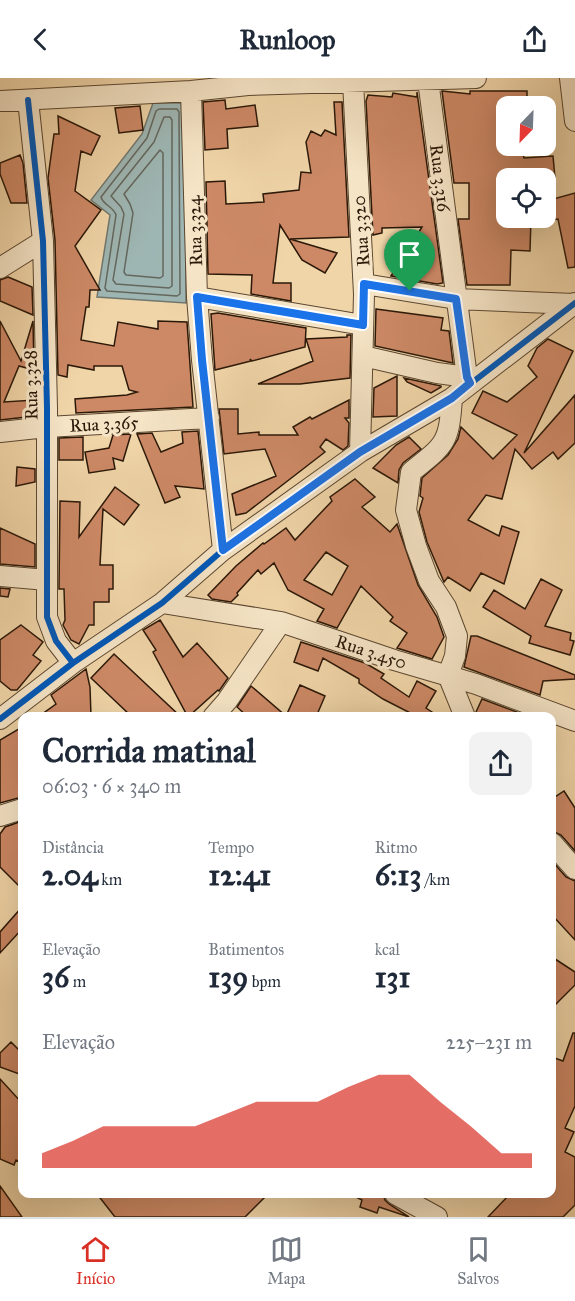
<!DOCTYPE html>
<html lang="pt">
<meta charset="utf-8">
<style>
body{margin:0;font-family:"IM FELL Great Primer",serif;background:#f2f2f3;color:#1f2937;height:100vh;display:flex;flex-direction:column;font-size:22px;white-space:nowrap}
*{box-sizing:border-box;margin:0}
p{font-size:20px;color:#747a83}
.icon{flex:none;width:33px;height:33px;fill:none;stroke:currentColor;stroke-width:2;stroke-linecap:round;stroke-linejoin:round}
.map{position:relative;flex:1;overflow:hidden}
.drawer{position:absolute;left:18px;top:634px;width:538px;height:486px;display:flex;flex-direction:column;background:#fff;border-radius:12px;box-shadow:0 6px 24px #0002}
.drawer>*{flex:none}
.needle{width:39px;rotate:203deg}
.buttons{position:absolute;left:496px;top:18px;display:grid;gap:12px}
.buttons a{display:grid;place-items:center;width:60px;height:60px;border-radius:12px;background:#fff;box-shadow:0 6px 24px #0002;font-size:30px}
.pin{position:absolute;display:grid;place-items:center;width:51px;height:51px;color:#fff;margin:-62px -26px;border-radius:50% 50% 50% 0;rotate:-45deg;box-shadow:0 0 6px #0007}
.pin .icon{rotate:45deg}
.round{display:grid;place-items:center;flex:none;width:63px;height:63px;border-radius:12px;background:#f2f2f3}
.summary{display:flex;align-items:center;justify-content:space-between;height:102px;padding:0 24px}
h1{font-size:33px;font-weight:800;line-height:45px}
.stats{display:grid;grid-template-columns:repeat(3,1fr);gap:9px;height:102px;padding:6px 24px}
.stats div{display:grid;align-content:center}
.stats b{font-size:30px;font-weight:800}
.stats small{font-size:16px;font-weight:400}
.stats p{font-size:16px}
.chart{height:168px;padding:12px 24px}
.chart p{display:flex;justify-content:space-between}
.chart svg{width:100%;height:108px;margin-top:6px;fill:#d93025;opacity:.7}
header{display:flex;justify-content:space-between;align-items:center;height:78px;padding:0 24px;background:#fff;font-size:27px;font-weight:800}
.dock{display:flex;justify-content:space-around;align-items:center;height:84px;border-top:2px solid #e0e1e3;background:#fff;font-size:16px;color:#747a83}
.dock a{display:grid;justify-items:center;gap:3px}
.dock .selected{color:#d93025}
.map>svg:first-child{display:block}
</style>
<header><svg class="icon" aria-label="back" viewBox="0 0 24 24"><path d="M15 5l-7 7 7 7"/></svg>Runloop<svg class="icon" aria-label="share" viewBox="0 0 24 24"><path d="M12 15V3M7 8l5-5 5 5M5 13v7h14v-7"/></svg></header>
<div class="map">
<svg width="575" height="1139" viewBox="0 0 575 1139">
<rect width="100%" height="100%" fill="#f0d5a8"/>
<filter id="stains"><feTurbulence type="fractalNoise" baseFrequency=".00333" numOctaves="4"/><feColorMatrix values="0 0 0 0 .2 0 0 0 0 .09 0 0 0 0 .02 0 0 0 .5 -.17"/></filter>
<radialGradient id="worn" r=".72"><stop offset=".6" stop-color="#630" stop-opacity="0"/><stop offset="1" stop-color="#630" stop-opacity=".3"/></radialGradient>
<path fill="#9eb6b3" stroke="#70776f" stroke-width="1.5" d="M153,25H185L186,225L97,219L110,137L91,122L142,56Z"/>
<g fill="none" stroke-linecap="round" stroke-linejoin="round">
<path stroke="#64675e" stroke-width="1.5" d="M159,31H177L179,34L180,216L177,218L107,213L105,210L116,137C114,129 103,127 101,119L147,60L156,33Z
M164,39H170L172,42V208L169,210L116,206L113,202L124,136L121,129L111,118L154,64Z
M160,72L163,75V198L160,200L126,197L124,194L133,135L130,126L124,116Z"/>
</g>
<path fill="#cd8966" stroke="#2b1808" stroke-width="1.5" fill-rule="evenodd" d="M442,13L470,16V13H527V28H507V68H521L524,80L553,78L555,100H507V140H531L530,173L511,172L510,207H467L458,141H469V105H454Z
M417,14L443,205L437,206L391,198L422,149L382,150V155L373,157L366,23L368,17L392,19L393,15L417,19Z
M225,22L226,31L255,27L258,48L227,51L228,70L205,72L203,24Z
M334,24H342L349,159L290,161L337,175L325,195L302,182L280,147L273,205H291V223L251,216L252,197L208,196L206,104L225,103L226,126L264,124L263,116L299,112L301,94L311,95L306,64L311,53L321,58L325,52L336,57Z
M140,28L143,52L119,55L115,30Z
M58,38L100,58L91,77L81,73L75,113L101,132L75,168L100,212H90L89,229H86L81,262L114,268L118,244L158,251V243L187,244L193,329L76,335L75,321L127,317L137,314L129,312L122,288H94V292L68,287L67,299L58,297L55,162L48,100L54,56H59Z
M20,77L23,85L27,125H11L0,96V85Z
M575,115V189L568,190L558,141L546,143V123Z
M8,199L32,209L33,237L0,223V202Z
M376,231L443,240L441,252L449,253L453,285L375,268Z
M218,235L306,250L305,269L252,283L250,281L251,283L215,292L211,236Z
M0,243L21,283L33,243L34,292L19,288L4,324L35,322V338L0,342Z
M347,257H351L350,300L300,306H258L313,283L306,261L347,259Z
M548,261L573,273L524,375L575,317V365L558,381L553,374L532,391L515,371L502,421L486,417L468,442L499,458L502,448L519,454L504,506L481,495L470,513L448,499L444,504L427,464L419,434L423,420L420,418L422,400L448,377L458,361L461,349L493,381L517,357L472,335L483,313L507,324L537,299L528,288L537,270Z
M397,298V338L373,339L374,310Z
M404,300L441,308V309L431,315L407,304Z
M349,322V340H345L349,345L348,368L343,372L326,361L320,369L325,374L246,435L236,437L232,416L276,398L265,371L224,376L219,331H238V356L259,354V357H298L293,349L310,339L312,341Z
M198,353L204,411L175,408L180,419L165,425L137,356L152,355L161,374L183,365L182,354Z
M131,356L123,383L113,380L115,391L89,395L85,374L109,370L113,357Z
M83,359V382H59V360Z
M409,359L421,371L403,385L399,392L398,405L373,390L396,367Z
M17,389L35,391V404L16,408Z
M355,401L375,419L362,429L390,454L397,446L418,507L437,539L444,559L432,581L397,570L407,555L390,543L393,539L361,508L337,550L317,543L324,531L288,512L274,485L261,496L258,492L237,515L238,517L231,524L212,521L208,517L236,488L263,465L264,466L286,450L295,462L332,423L330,419ZM326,474L348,488L332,517L304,502Z
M115,409L139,427L124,447L103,431L100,487H113V511H109V524H94V547H89L79,566L71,562L63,547L65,542L64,511H59L60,423L80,424L79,459Z
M0,450L35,466V489L0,486Z
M541,501L562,512L545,548L571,555L570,562L574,563L570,577L529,565L531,558L483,529L494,512L525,531Z
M0,510L10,511L8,519L0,518Z
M160,542L183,579L197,565L228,600L219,613L218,612L188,639L153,574L156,572L143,552Z
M21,547L43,564L33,577L41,583L17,612H11L0,603V562Z
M471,558H477L575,597V601L543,603L540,617L464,589Z
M301,564L365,585L384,596L381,600L409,619L417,603L436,613L426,630L438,638L418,639L383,621L359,605V601L323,580L318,593L294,584Z
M114,576L181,639H134L136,637H130L91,600Z
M86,591L90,609L91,638L38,639L56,626L51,617Z
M300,607L325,618L316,639H248L237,629L251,608L286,638Z
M482,621L530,639H477L476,634Z
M22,649V719L0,725V662Z
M564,713L575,730V773L561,757L552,753V721Z
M22,743V811L0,789V756L5,749Z
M552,783L566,799L575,803V862L552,837Z
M22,829V851L0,875V854Z
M552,879L575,894V907L552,930Z
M573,955H575V1028L565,1050L574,1054L565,1074L575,1079V1127L563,1139H488L510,1116H552V979L563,983Z
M11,964L22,975V997L0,989V975Z
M0,1001L22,1025V1085L16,1082L14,1087L0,1081Z
M0,1108L22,1139H0Z
M97,1116H268L245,1139H115Z
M350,1116H383L385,1122L389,1126L409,1139L379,1129L377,1135L360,1129L362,1122Z"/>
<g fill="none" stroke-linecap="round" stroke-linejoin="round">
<defs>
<path id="minor" d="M570,0L575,43
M428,2L467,299L470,305
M353,4L364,216L360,374
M191,13L197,219L202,282L223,472
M28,22L43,163L47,330V539L56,563L73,585
M0,23L191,13L248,7L476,0
M0,190L43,163
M364,206L456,221L574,226
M197,219L363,247
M363,278L437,295L467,299
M452,320C449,365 446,366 411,394L406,432L416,468L429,503L446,529L457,558L455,578L448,597L465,639
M0,354L47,349L209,340
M0,498L47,502
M162,525L281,544L394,582L476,606L575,643
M213,639L227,623L281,544
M0,641L73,585L162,525L223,472L360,374L452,320L575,225
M0,738L22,731
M552,765L575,791
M395,1116L437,1139"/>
</defs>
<use href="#minor" stroke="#5c4730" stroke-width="22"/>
<use href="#minor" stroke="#f5e4c6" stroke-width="20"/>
<defs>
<path id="cycleway" d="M28,22L43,163L47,330V539L56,563L73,585
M0,641L73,585L162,525L223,472L360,374L452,320L575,225"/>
</defs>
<use href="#cycleway" stroke="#f5e4c6" stroke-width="10"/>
<use href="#cycleway" stroke="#0057b8" stroke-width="6"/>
</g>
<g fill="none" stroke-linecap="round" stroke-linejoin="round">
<defs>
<path id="route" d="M364,206L456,221L467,299L470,305L452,320L360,374L223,472L202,282L197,219L363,247Z"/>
</defs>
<use href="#route" stroke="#fff" stroke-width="12"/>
<use href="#route" stroke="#1a73e8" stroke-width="8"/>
</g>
<g text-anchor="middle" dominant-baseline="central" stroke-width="6" stroke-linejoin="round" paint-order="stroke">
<g font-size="18" fill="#2b1808" stroke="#f5e4c6">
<text transform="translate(440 100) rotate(83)">Rua 3.316</text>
<text transform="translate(195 153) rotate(-92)">Rua 3.324</text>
<text transform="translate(361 153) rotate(-94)">Rua 3.320</text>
<text transform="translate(31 307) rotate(-91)">Rua 3.328</text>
<text transform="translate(104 346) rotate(-3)">Rua 3.365</text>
<text transform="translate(371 574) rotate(18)">Rua 3.450</text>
</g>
</g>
<rect width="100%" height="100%" filter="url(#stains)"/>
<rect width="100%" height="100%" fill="url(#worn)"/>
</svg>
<div class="buttons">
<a><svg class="needle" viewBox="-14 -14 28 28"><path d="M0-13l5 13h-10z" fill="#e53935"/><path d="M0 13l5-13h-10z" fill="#747a83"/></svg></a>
<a><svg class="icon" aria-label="locate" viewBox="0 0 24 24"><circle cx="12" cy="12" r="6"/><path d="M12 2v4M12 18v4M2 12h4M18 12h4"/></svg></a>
</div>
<div class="pin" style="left:410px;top:213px;background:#1e9e55"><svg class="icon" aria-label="arrive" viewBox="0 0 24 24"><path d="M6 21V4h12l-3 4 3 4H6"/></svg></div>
<section class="drawer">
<div class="summary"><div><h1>Corrida matinal</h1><p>06:03 · 6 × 340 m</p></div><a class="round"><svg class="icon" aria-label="share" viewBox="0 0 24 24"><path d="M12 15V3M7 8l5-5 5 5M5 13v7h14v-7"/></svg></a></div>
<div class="stats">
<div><p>Distância</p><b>2.04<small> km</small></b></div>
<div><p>Tempo</p><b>12:41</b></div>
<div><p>Ritmo</p><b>6:13<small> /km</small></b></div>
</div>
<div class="stats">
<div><p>Elevação</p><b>36<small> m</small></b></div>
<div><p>Batimentos</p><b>139<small> bpm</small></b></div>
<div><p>kcal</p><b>131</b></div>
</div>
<div class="chart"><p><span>Elevação</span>225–231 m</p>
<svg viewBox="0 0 160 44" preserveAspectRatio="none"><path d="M0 44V38L10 33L20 27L30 27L40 27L50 27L60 22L70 17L80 17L90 17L100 11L110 6L120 6L130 17L140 27L150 38L160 38V44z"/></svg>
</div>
</section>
</div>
<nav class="dock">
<a class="selected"><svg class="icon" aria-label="home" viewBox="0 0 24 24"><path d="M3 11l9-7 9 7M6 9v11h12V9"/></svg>Início</a>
<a><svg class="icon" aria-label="map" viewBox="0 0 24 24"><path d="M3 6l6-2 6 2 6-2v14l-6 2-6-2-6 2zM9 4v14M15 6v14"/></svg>Mapa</a>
<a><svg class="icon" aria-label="saved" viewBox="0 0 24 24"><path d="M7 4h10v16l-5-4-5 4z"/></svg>Salvos</a>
</nav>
